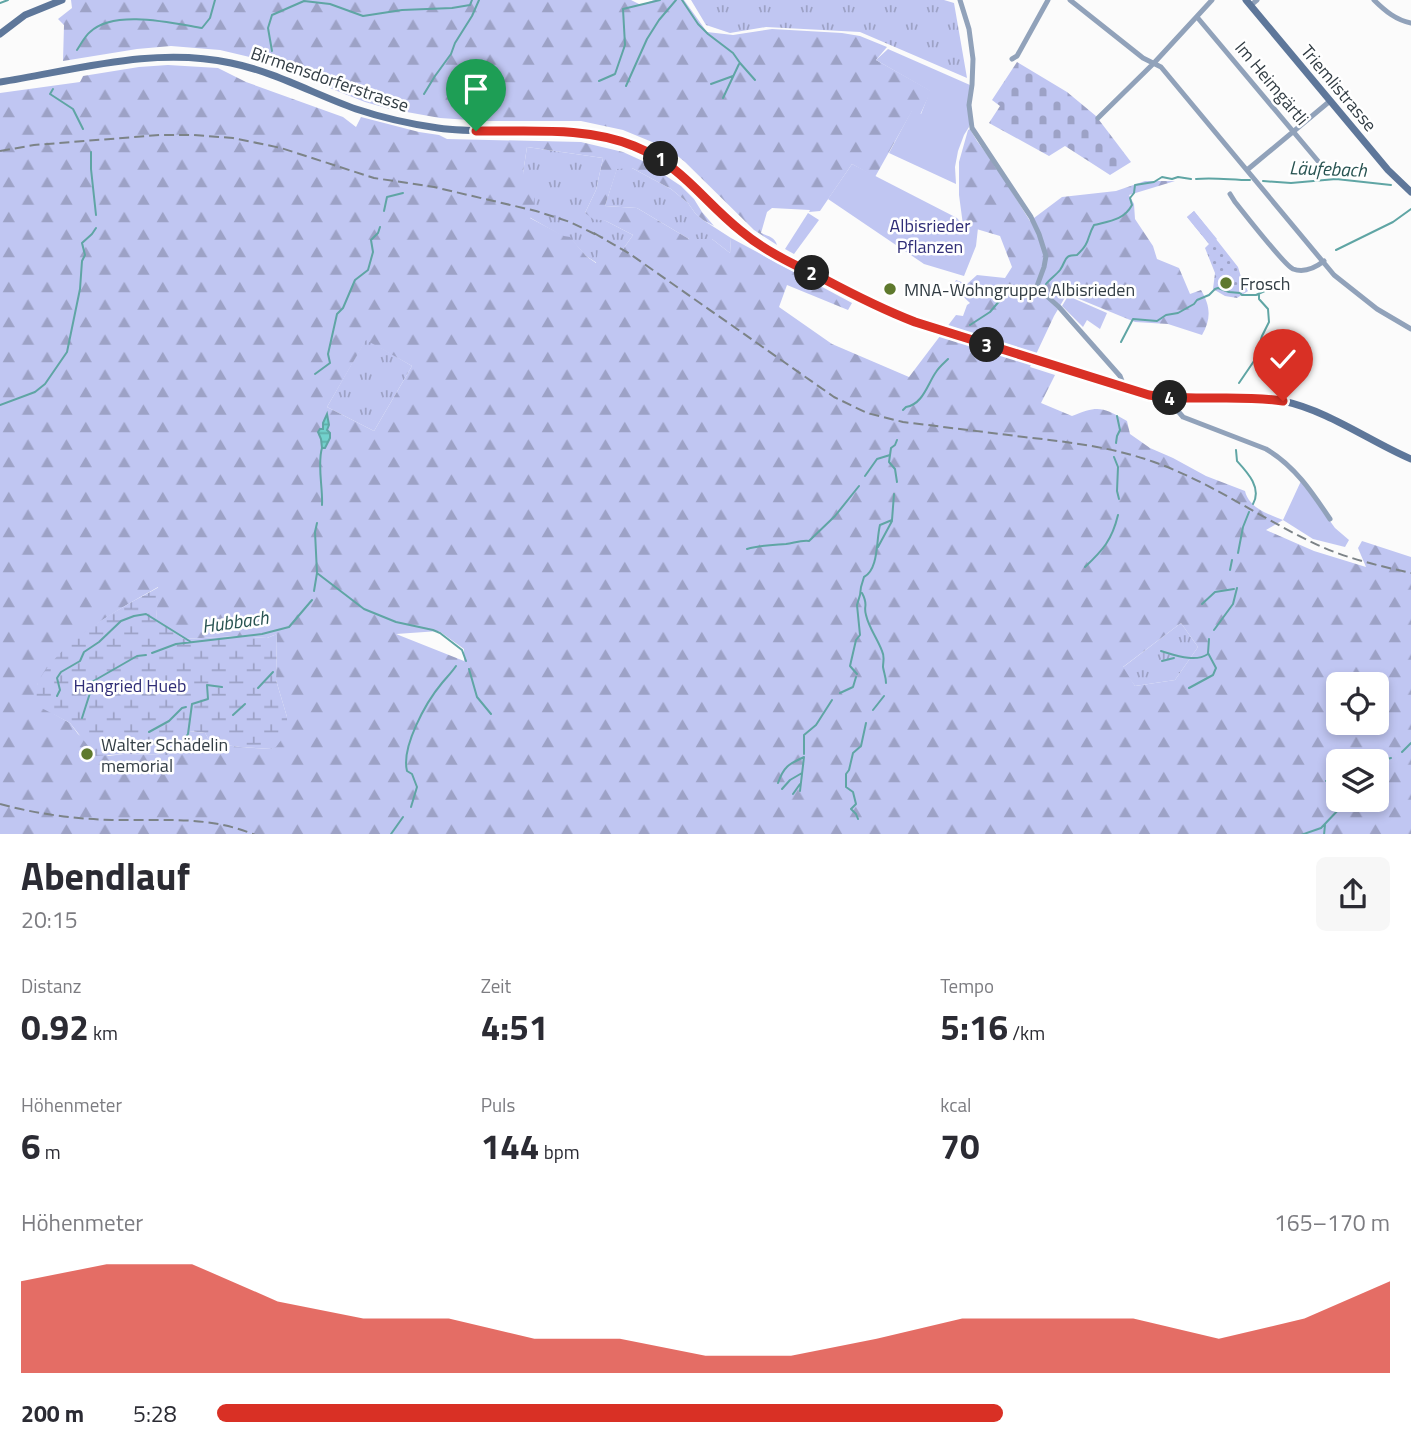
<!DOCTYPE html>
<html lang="de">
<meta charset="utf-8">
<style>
body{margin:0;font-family:"Titillium Web",sans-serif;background:#f7f7f7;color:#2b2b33;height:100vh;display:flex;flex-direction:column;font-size:26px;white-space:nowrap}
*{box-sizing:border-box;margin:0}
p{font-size:23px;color:#7c7c81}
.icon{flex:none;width:38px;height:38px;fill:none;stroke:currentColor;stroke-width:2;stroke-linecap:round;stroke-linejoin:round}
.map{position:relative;height:834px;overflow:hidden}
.drawer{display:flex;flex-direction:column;background:#fff;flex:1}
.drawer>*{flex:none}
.fabs{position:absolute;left:1326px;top:672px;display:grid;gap:14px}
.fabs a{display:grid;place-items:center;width:63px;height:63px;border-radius:10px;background:#fff;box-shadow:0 4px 10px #0003;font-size:35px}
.pin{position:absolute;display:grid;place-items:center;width:60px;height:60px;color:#fff;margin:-72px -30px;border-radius:50% 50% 50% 0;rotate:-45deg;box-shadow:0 0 7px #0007}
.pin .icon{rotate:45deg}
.km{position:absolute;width:35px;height:35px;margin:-18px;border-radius:50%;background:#222;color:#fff;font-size:19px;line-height:35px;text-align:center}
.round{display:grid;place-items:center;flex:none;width:74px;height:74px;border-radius:10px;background:#f7f7f7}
.head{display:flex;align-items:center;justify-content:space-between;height:119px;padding:0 21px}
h1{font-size:38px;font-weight:700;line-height:52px}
.metrics{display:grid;grid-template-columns:repeat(3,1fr);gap:10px;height:119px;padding:7px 21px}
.metrics div{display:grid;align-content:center}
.metrics b{font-size:35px;font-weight:700}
.metrics small{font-size:19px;font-weight:400}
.metrics p{font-size:19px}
.chart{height:196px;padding:14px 21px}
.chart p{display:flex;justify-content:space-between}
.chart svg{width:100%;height:126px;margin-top:7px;fill:#d93025;opacity:.7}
ul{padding:0 21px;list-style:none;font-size:23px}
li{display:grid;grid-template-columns:112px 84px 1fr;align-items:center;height:52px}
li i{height:18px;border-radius:9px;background:#d93025}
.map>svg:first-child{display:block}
</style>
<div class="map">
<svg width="1411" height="835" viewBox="0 0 1411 835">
<defs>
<pattern id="grass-tufts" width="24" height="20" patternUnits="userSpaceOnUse" patternTransform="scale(1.75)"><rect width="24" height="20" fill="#c0c6f2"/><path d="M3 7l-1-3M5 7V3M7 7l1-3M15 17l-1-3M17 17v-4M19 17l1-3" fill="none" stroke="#9da2c6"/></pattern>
<pattern id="forest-firs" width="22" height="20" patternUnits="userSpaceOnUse" patternTransform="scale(1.75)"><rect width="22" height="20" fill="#c0c6f2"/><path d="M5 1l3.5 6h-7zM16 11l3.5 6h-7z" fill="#9da2c6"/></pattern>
<pattern id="wetland-marsh" width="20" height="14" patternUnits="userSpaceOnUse" patternTransform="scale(1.75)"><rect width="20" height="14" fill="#c0c6f2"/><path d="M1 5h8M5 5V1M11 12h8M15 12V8" fill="none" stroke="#9da2c6"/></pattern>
<pattern id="cemetery-stones" width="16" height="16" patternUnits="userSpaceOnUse" patternTransform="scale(1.75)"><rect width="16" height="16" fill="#c0c6f2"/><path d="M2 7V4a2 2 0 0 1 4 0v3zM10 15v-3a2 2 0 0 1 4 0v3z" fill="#9da2c6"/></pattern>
<pattern id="park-dots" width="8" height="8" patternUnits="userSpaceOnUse" patternTransform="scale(1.75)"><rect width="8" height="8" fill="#c0c6f2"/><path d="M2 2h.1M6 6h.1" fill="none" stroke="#9da2c6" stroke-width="1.8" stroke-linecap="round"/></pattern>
<pattern id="water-rules" width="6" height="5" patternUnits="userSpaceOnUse" patternTransform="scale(1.75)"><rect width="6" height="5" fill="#72d2cd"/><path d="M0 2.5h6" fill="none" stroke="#5eaca8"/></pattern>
</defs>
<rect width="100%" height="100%" fill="#fbfbfb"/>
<path fill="url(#grass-tufts)" d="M691,0H944L954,3L967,78L860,32L766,27L730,33L706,25Z
M527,147L603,158L596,190L585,213L606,221L633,235L621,252L597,263L586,256L570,238L564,237L529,217L523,173Z
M617,168H632L671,189L688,203L695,213L703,220L731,238L730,253L712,239H689L637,208L605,206Z
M366,339L412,366L374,431L327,407Z
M1181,623L1198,647L1175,680L1135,686L1122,668Z"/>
<path fill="url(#forest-firs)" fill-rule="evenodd" d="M71,0H631L641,5L654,0H684L707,32L733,35L772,29L842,33L860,36L887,47L876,60L931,91L920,115L912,111L875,177L852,164L820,211L809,212L810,210L772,208L767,212L761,233C768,236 775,237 777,245L754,230L685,162L669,149L623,130L581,121H484L440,118L390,109L365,102L327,87L306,76L286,61L277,59L266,61L220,50L171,46L137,49L63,61L64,25L58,19L72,8Z
M168,65L218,68L246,82L343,117L356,127L361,117L419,132L439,135L447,139L581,142L623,152L645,162L681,186L694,199L702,212L714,226L703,220L695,213L688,203L671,189L632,168L617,169L605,206L637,208L689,239H712L730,253L731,238L852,303L848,310L787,285L779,307L832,344L909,377L956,315L963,316L967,305L970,303L953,287L956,280L967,284L977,275L1005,278L1012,267L1000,236L963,225L959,195V162L968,130L970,129L977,141L997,168L1030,221L1062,197L1116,191L1145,181H1175L1129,195L1134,204L1135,219L1153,246L1157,259L1179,268L1190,294L1201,290C1211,307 1211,319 1202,335L1168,324L1135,322L1067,294L1054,316L1030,367L1055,375L1041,403L1072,416C1098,405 1103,407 1127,421L1130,434L1150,448L1173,458L1206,476L1245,491C1249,508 1268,514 1283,520L1266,530L1314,551L1366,567L1358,548L1362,541L1411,557V834L0,835V93L80,82L83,76L139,67ZM527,147L603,158L596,190L585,213L593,219L606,221L633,235L621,252L603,243L598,251L596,263L586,256L570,237L564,236L530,218L536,191L523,173ZM366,340L412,366L374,431L327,407ZM158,587L156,620L184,639L237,636L267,638L277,634L276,680L287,717L272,749L240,747L211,743L205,733L189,731L168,755L124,754L108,756L78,734L70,723L54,714L37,685C65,639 112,613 158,587ZM1181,623L1198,647L1175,680L1135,686L1123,667ZM439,631L464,649V661L396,634ZM1339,684H1377V723H1339ZM1339,761H1377V800H1339Z"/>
<path fill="url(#wetland-marsh)" d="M159,587L156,620L184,639L237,636L267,638L277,634L276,680L287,717V732L276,747L272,749L240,747L211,743L205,733L190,731L168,755L124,754L96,756L70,723L32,703C34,696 35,689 38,682C62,639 117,610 159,587Z"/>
<path fill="url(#cemetery-stones)" d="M1017,62L1067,92L1096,116L1131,162L1110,175L1065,146L1049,156L989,123L1000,106L992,100Z"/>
<path fill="url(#park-dots)" d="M1194,211L1238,267L1242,280L1248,291L1237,298L1225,296L1213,289L1215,273L1205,248L1209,244L1187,217Z"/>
<path fill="#c0c6f2" d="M888,49L970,85L969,127L964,135L958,151L955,167L956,184L889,153L912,110L921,114L930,91L876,60Z
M852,164L957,218L963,225L978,228L976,246L964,276L924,264L828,199Z
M1194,211L1217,239L1210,245L1187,217Z
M808,213L819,220L794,254L785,249Z
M1068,296L1107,313L1100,329L1087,320L1083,327L1062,306Z
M1301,481L1335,528L1349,540L1345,547L1313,539L1283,520Z"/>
<path fill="url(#water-rules)" stroke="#5fa5a4" stroke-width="2" d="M327,414L329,425L327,430L330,433V438L325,448H322L321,439L318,432L320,429H323V423Z"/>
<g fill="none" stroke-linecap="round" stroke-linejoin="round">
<path stroke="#5fa5a4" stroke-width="2" d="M682,0L698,24L708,34L733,53L740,63L755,80
M0,3L8,0
M77,50C81,44 85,36 90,32C114,9 172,23 202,28L210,18L215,0
M272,51L268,28L272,15L304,1L330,4L363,16L402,10L452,8L470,5L472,0
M599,81L615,74L625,45L623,9L660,0
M711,84L733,76
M626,86L647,39L659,20L676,0
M53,89L50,94L73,109L83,129
M424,94L435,76L451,54L455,43L472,16L479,0
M723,98L739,64
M91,152V169L96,215
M1196,179C1213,177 1232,180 1250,180
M1263,181L1291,183L1336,179L1391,185
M384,211L387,197L403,193
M1336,250L1393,222L1411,209
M1046,284C1050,279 1056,275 1060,270C1067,260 1063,255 1077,255C1091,242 1086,239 1094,225C1110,221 1124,220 1132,205L1130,198L1134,193L1135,185L1154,182L1162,177L1172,179L1178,177L1191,179
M1270,285L1285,278
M970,325L990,312L1001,299L1005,289L1015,293L1024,290
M1121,342L1133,319L1157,321L1166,315L1178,313L1194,304L1197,300L1209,295L1215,289L1218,288L1229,292L1240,293L1242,295H1256L1269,289
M315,374L330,363L328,354L337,314L343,308L355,280L368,270L373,252L371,240L378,233L380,227
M1239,383L1254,361L1262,336L1269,322L1268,309L1259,299V295
M0,405L35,392L45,384L67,352L80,289L82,261L85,255L82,243L92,234L96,228
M903,410L906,407C923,404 927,385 936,372C939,367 944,363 948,359
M1116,443L1117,436L1120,430L1117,416
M1236,450L1237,461C1248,473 1262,488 1253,504
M1114,457L1118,467L1117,491L1119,499
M865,476L877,459L890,455
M897,482L895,469L889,462L891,448L895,445L897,440
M322,505C323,488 317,464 322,448
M878,547L892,521
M747,549C760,545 772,545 786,544C794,543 801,540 809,541L835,516L859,486
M1238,553L1243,527L1249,512
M1085,567C1103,550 1112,540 1118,515
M1230,570L1232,560
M317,573L364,609L396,622L433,630L440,633L462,650L466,661
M314,591L317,573L315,532L317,523
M862,593C869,606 863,605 866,615C869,628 877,638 882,651C885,657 883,661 883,667C884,673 886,677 886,683
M1202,604L1215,592L1234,589
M1214,630L1233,604L1237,588
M1161,651C1175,655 1195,663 1208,654
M152,653L176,644L262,634L289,627L312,600
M1162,661L1174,658
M469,669L477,697L491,714
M857,674L850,666L856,640L860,635L857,605L860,595L861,587L864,577C879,569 876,540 880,525L892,520L894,494
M258,688L273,672
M1189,688L1213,675L1216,668L1208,653L1209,639
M840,693L853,687L856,677
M57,696L60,690L57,678L61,672L80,661L84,652L99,642L121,621L134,616L146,614L191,642
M873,710L884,696
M233,715L245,704
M82,718L90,693V683L137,656L146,655
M149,732L169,721L182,708L186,707
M180,745L188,734L192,704L208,699L207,685L222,687
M1402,752L1411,743
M804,754V735L816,725L832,700
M1377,772L1383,760L1391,758
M1326,781L1339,783
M778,783C784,766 789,764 804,757L800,791
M782,789L790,780L802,773
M793,794L800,784
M411,807L417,787L412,774L407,771C401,747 426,702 442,683C447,677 452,672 456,666
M858,819L856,814L851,809L856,804L853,792L846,787V774L849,770L853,753L861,746L866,723
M391,834L403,817
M1301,835L1321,828L1342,806L1344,800
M1324,835L1325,825"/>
<path stroke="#91a2ba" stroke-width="5" d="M960,0L969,29L973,59L972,85L969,105L972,128L1031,217L1039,234L1046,256L1044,267L1037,286L1040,290L1059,307L1120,376L1122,381L1121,387
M1070,0L1143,58L1161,67L1334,275L1377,309L1411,329
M1374,0C1385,11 1396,20 1411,23
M1251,5L1257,0
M1197,17L1323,167
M1012,59L1017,56L1048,0
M1098,118L1154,63L1212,0
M1247,170L1330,101
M1230,194L1235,202C1244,213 1284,265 1293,269C1304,273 1315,268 1324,261
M1177,398V410L1183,417L1266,449C1294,465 1312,492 1330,519"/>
<path stroke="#5e779a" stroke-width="7" d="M1246,0L1388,170L1411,192
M0,34L25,15L62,0
M0,82C76,70 154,46 231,63C275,72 314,94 356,109C383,118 410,124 438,128C502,137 573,120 633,145C681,165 703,199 740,231C751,240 763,247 775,255L882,309L915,322L1149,395C1194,402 1239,392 1283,401C1329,411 1369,441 1411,459"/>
<path stroke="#7c8387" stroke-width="2" stroke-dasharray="10 5" stroke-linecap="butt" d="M0,151L34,145L160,135H193L233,138L281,148L374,178L434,187L536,211L570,222L603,238
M594,233L630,254L834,397L867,413L903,422C944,427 984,432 1024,437C1069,442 1112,447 1154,462C1213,483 1263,520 1320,546C1349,559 1380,566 1411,573
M0,804C37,814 74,819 112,820C160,821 209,815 255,835"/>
</g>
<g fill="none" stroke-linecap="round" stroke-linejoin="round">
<defs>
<path id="route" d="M476,131C527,132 586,126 634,146C683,166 702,200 741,231C766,252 795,265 824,279C854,295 884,310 915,322L1149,395C1193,402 1238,394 1283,401"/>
</defs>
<use href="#route" stroke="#fff" stroke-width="14"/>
<use href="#route" stroke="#d93025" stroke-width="9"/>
</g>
<g fill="#5e792d" stroke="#fff" stroke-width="2.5">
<circle cx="1226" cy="283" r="7"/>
<circle cx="890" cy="289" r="7"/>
<circle cx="87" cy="754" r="7"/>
</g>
<g text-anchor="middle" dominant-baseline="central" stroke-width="5" stroke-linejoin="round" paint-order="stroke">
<g font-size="18" fill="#323d44" stroke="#fff">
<text transform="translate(330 79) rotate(19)">Birmensdorferstrasse</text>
<text transform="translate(1272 83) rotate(50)">Im Heimgärtli</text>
<text transform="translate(1339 88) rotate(50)">Triemlistrasse</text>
</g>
<g font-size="18" fill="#302e77" stroke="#fff">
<text x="930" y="225">Albisrieder<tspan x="930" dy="21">Pflanzen</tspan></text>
<text x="130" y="685">Hangried Hueb</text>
</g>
<g font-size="18" fill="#323d44" stroke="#fff" text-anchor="start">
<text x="1240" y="283">Frosch</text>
<text x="904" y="289">MNA-Wohngruppe Albisrieden</text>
<text x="101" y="744">Walter Schädelin<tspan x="101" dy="21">memorial</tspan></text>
</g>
<g font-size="19" font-style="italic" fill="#295452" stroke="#fff">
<text transform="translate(1328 168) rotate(2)">Läufebach</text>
<text transform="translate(235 621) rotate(-8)">Hubbach</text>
</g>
</g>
</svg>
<div class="fabs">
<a><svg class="icon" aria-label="locate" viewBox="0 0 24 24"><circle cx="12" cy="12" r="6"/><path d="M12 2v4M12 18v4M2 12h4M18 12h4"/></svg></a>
<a><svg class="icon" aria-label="layers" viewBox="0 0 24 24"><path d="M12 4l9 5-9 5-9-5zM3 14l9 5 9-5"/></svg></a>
</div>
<div class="pin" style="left:476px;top:131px;background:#1e9e55"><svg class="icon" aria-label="arrive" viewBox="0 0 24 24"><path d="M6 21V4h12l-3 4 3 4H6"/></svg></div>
<div class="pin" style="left:1283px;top:401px;background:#d93025"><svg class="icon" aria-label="check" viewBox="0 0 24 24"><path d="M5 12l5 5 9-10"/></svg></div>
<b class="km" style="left:661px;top:159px">1</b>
<b class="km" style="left:812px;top:273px">2</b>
<b class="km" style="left:987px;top:345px">3</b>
<b class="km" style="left:1170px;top:398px">4</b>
</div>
<section class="drawer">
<div class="head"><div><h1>Abendlauf</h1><p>20:15</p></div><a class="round"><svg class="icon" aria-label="share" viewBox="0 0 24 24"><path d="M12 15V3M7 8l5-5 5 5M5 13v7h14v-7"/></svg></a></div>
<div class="metrics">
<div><p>Distanz</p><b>0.92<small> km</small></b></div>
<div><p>Zeit</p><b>4:51</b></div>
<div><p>Tempo</p><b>5:16<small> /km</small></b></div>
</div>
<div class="metrics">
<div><p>Höhenmeter</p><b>6<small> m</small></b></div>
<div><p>Puls</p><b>144<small> bpm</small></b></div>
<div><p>kcal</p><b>70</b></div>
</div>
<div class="chart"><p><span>Höhenmeter</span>165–170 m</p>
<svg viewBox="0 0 160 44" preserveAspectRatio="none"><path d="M0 44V12L10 6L20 6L30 19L40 25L50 25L60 32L70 32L80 38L90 38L100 32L110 25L120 25L130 25L140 32L150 25L160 12V44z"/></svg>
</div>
<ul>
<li><b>200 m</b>5:28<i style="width:67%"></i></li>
</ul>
</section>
